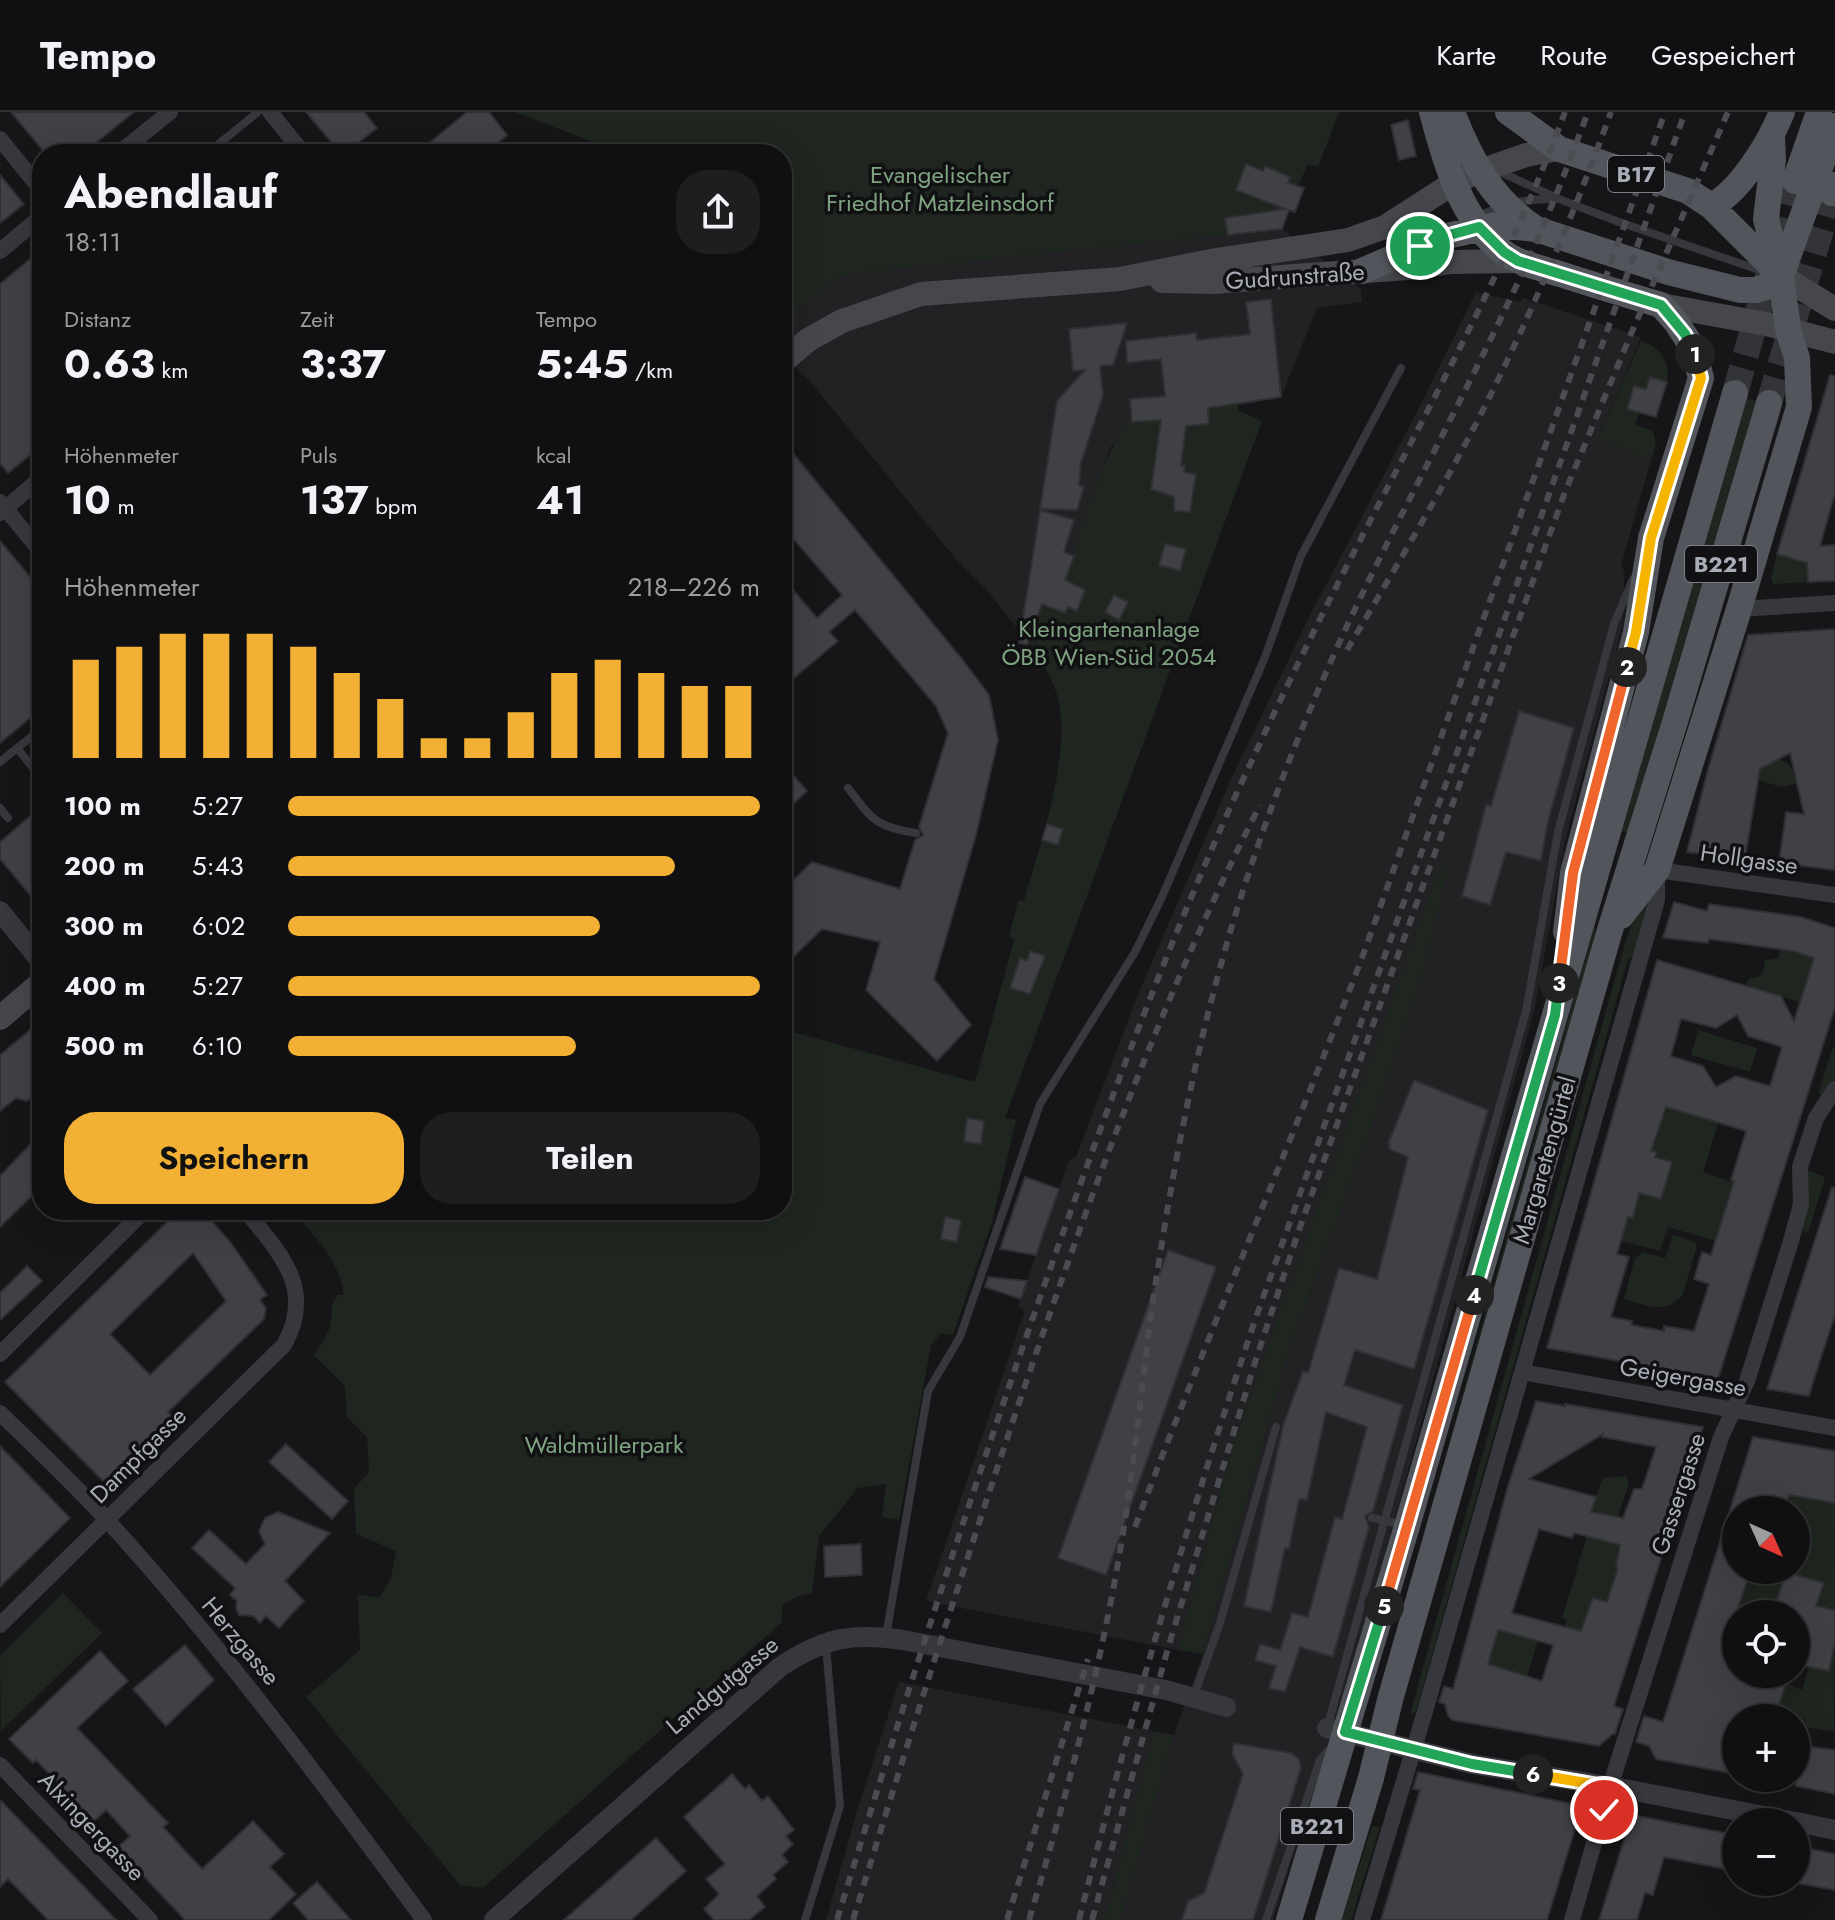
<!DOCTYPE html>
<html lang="de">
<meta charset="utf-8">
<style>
body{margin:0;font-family:Jost,sans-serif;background:#1e1e20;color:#f1f3f6;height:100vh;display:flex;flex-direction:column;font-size:30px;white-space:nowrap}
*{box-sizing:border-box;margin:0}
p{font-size:26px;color:#9c9d9f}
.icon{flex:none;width:44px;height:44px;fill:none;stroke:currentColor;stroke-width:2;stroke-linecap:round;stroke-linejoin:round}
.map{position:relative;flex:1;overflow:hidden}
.panel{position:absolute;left:32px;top:32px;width:760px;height:1076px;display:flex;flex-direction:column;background:#101012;border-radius:32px;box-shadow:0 8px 32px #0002,0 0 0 2px #303032}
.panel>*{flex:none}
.needle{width:52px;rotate:135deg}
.controls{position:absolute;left:1722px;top:1384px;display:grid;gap:16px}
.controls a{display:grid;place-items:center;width:88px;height:88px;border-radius:50%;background:#101012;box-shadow:0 8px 32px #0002,0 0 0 2px #303032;font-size:40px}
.pin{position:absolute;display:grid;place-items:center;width:68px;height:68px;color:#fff;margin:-34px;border:4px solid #fff;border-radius:50%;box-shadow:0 2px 8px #0007}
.km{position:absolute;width:40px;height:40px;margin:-20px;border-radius:50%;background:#222;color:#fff;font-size:22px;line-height:40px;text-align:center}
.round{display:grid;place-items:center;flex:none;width:84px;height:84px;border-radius:32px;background:#1e1e20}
.headline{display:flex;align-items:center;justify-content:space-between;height:136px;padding:0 32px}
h1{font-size:44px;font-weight:700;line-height:60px}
.metrics{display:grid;grid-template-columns:repeat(3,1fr);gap:12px;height:136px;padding:8px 32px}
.metrics div{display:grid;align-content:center}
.metrics b{font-size:40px;font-weight:700}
.metrics small{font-size:22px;font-weight:400}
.metrics p{font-size:22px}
.chart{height:224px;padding:16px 32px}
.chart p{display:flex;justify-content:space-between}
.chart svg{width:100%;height:144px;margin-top:8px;stroke:#f2b134;stroke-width:6}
.cta{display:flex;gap:16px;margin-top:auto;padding:16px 32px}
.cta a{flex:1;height:92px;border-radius:32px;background:#f2b134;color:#111;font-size:32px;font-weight:700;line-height:92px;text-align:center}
.cta a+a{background:#1e1e20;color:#f1f3f6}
ul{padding:0 32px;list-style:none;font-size:26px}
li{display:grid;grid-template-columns:128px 96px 1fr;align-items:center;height:60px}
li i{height:20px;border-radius:10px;background:#f2b134}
header{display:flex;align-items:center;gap:48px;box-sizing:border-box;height:112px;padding:0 40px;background:#101012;border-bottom:2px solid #303032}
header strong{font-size:38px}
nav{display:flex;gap:44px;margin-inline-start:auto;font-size:28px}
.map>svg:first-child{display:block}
</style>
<header>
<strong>Tempo</strong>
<nav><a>Karte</a><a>Route</a><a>Gespeichert</a></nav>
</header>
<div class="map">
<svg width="1835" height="1808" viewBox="0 0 1835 1808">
<rect width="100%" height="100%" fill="#161618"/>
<path fill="#222225" d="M1282,117L1361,177L1362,190L1317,196L1281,285L1256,288V291L1167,300V307L1132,310L1110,336L1062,479L1048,475L1030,526L1020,520L986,477L954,445L809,268L782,244V211L835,167L854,161Z
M1476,180L1520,190L1523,186L1641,225L1598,327L1651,348L1621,454L1624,459L1623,512L1566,725L1535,895L1403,1378L1355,1545L1273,1808H1119L1174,1623L1203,1542L1287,1244L1383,982L1422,865L1442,752L1234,1330L1178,1538L926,1489L1025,1198L1018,1195L1059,1077L1069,1048L1076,1045L1139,880L1232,665L1309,505L1419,296Z
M899,1570L1154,1619L1105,1808H826L860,1689Z"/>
<path fill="#1e261f" d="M515,0H1339L1318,55L1308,52L1298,74L1304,76L1295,100L1289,98L1282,117L854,161L835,167L782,211V42H609L601,33Z
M1641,228C1661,238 1670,246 1667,270L1650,265L1635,313L1653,319L1656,332L1651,348L1598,327Z
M1746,286L1756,289L1628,721L1622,719Z
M1238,292V298L1262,309L1005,1006L1016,1008L992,1110L953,1223L941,1221L931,1233L899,1408L882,1405L886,1372L858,1376L819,1424L812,1481L798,1484L783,1493L781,1511L483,1776L460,1773L306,1585L360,1538L358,1482L379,1486L391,1466L396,1439L356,1422L354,1377L369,1360L367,1325L347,1305L345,1274L314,1243C321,1234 327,1224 330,1214C333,1199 329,1196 338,1183H344C338,1145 315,1126 292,1098H782V917L975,970L1014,828L1009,825L1018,789H1024C1040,733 1070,648 1059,590C1053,565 1039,545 1025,525L1030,526L1048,475L1062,479C1081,421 1095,360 1128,308L1167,307V300Z
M1777,442L1807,451L1808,470L1774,472L1771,468Z
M1772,645C1788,650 1793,654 1797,671L1782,675L1757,668L1761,654L1770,652Z
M1441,752L1447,761L1422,865L1383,982L1287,1244L1203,1542L1178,1538L1234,1330Z
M1649,785L1635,843L1628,847L1416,1600L1410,1602L1623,838L1634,805Z
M1595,812V826L1426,1428L1422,1427Z
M1780,837L1817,847L1812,851L1800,890L1745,874L1749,866C1761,867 1766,860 1764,849L1779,846Z
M1698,918L1757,936L1750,960L1691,943Z
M1835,935V967L1823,984L1818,982L1832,938Z
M1656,992L1718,1011L1703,1060L1738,1072L1731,1078L1715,1129L1668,1115L1660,1139L1617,1128L1622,1110L1626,1111L1628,1105L1633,1106L1634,1101L1628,1077L1662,1086L1672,1050L1655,1045L1656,1041L1649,1043L1657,1020Z
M1808,1059L1823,1064L1825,1067L1808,1120L1805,1121L1802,1114Z
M1673,1123L1695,1130L1697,1134L1683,1182C1666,1204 1646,1193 1624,1187L1635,1146L1643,1140L1665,1146Z
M1626,1364L1629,1370L1617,1408L1622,1435H1619L1617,1443L1619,1444L1616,1455L1618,1456L1608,1490L1593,1486L1589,1497L1597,1524L1565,1514L1567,1508L1562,1506L1587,1424L1597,1427L1591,1400L1603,1366Z
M1782,1371L1808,1384V1387L1835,1391V1498L1808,1522L1823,1472L1780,1458H1796V1398H1784Z
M1751,1458L1784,1466L1772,1502L1738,1501Z
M63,1481L102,1521L1,1619L0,1544Z
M1499,1513L1517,1523L1538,1529L1527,1564L1488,1552Z
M1835,1531L1834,1620L1796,1613V1606H1775L1786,1571L1802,1578L1809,1555L1829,1558Z
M1154,1619L1174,1623L1120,1808H1105Z
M1372,1714L1380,1715L1351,1808H1342Z"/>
<path fill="#404145" stroke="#303034" stroke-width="2" fill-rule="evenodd" d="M11,0H134L82,42H46Z
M306,0H364L377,16L344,42H341Z
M467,0H489L507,23L484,42H416Z
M1408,8L1416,44L1399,48L1391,13Z
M1246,52L1263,59L1265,54L1290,65L1288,71L1304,76L1295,100L1289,98L1282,117L1228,123L1225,106L1285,97L1236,78Z
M0,63L24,92L0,111Z
M42,137V190L32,199L42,211V333L8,361L0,351V172Z
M1271,187L1281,285L1208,296L1209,312L1186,314L1181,353L1185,354L1184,360L1196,362L1190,400L1174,399V385L1151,377L1161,308L1132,310L1130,287L1165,284L1161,247L1127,251L1126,229L1196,221L1197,228L1250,222L1246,190Z
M1127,211L1113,253L1100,254L1103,283L1081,351L1079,373L1084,375L1077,398L1040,397L1057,289L1085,258L1073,259L1069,217Z
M1830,263L1835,264V381L1820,434L1835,433V469L1808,470L1807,451L1777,442Z
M1650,265L1667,270L1656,305L1627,297L1634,274L1646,277Z
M782,328L962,547L989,583L998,628L976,723L934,867L971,913L937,949L866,878L880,830L822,817L782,856V779L812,750L900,777L915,728L923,723L919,715L948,621L936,594L855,498L829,520L838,529L782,576V465L817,506L842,483L782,414Z
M1040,398L1074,408L1064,440L1074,444L1065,468L1085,478L1077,499L1068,495L1065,501L1042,492L1027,533L1019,531Z
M0,429L42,479V596L0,631Z
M1165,432L1186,437L1180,459L1159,453Z
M1114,483L1128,490L1119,508L1105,500Z
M1835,517V758L1779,751L1786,700L1804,702L1790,641L1760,657L1745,746L1687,740L1707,661L1748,523Z
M1519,599L1574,616L1548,710L1541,749L1506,740L1490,793L1462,784L1486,693L1491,694Z
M782,650L807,679L782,703Z
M42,694V797L0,747V730Z
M1047,712L1063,717L1058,733L1042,728Z
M1674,790L1707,799L1709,792L1801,805L1835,816V895L1718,1267L1547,1236L1657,848L1781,884L1794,909L1814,846L1793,839L1709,827L1708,831L1663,826ZM1737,903L1748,924L1782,935L1770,974L1736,964L1716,975L1703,954L1671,944L1681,907L1716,916ZM1666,995L1746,1019L1731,1068L1734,1069L1711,1143L1702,1140L1694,1167L1709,1172L1694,1219L1664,1214V1219L1631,1213L1632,1209L1611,1205L1629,1145L1617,1142L1628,1105L1633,1106L1639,1081L1661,1087L1672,1050L1655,1045L1657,1040L1651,1039Z
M1030,839L1045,844L1030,882L1010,876L1020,846L1027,849Z
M42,908V976L27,989L16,986L0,999V943Z
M1414,968L1488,998L1414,1257L1355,1238L1344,1273L1403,1293L1373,1399L1365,1404L1369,1415L1333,1545L1300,1535L1285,1580L1269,1576L1276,1554L1255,1548L1260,1532L1280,1538L1292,1501L1308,1505L1335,1405L1342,1407L1367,1315L1326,1300L1307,1388L1299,1387L1289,1437L1285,1436L1271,1500L1244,1494L1283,1314L1303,1259L1308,1261L1339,1156L1377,1167L1408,1045L1389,1037L1390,1032H1388Z
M967,1006L984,1009L981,1032L964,1030Z
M42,1020V1074L0,1115V1064Z
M1025,1065L1059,1077L1036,1143L1000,1137Z
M1832,1075L1835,1076V1203L1813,1270L1809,1284L1767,1277Z
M179,1098H202L231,1131L267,1183L260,1188L266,1196L264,1207L168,1300L173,1305L105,1371L5,1270ZM193,1141L226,1189L150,1263L110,1222Z
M945,1105L961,1108L957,1130L941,1127Z
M1168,1138L1216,1155L1106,1463L1058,1446Z
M27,1154L42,1169L0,1208V1181Z
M988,1165L1027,1169L1021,1187L985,1175Z
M1536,1289L1565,1294V1292L1703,1315L1614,1594L1623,1597L1615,1622H1613L1599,1634L1452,1608L1448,1604L1445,1592L1439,1590L1444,1574L1453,1577L1508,1374ZM1603,1322L1602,1325L1656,1335L1642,1377H1634L1623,1406L1591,1400L1596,1385L1529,1367ZM1539,1417L1572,1426L1574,1421L1620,1433L1616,1455L1618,1456L1607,1490L1593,1486L1581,1519L1512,1501ZM1498,1518L1553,1533L1542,1569L1488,1552Z
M1753,1325L1835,1339V1391L1789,1383L1784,1398H1736V1458H1751L1736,1502V1562H1789L1775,1606L1736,1603V1662L1656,1647L1649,1634L1636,1630L1644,1604L1663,1610Z
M286,1332L348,1389L332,1407L269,1350Z
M0,1334L70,1406L0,1475Z
M278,1400L330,1421L285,1469L304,1489L279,1516L266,1504L260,1511L253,1504L239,1503L236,1496L237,1489L230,1483L235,1476L192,1436L209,1418L246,1452L265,1432L259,1419L265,1406Z
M861,1432L862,1463L825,1465L824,1434Z
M1786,1460L1824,1471L1816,1494L1835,1498V1531L1829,1559L1796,1552V1502H1772Z
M185,1533L214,1568L166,1614L133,1577Z
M100,1539L128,1569L77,1616L168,1711L163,1715L202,1757L253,1709L284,1742L270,1755L296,1782L269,1808H185L117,1736L130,1724L106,1698L94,1709L36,1648L33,1651L9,1627Z
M1234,1631L1291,1641L1299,1647L1301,1656L1253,1808H1182L1188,1789L1204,1781L1243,1662L1232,1641Z
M1796,1633L1835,1638V1682L1796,1674Z
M1418,1660L1582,1694L1547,1808H1381L1420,1678L1413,1677Z
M732,1662L745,1677L749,1673L762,1689L768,1684L794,1718L786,1724L793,1732L782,1743L788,1750L773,1763L776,1767L757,1784L765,1795L749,1808H714L704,1797L719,1782L706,1767L725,1752L684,1705Z
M0,1688L66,1756L116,1808H48L8,1767L0,1775Z
M1632,1703L1736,1723V1759L1664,1745L1653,1783L1645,1781L1637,1808H1599Z
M656,1726L686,1759L669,1774L631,1808H564Z
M1796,1734L1835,1742V1778L1796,1771Z
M317,1770L351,1808H308L293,1791Z"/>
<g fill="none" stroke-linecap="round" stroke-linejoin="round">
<path stroke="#333438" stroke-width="26" stroke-dasharray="26 13" stroke-linecap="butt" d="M1735,281L1795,69
M1769,291L1832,81"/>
<path stroke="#37383d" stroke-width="8" d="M210,39L258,0
M1498,59L1559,87L1619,110L1765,160
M1476,105C1505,92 1522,87 1555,87
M17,636L42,667
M0,650L42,616
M848,676C873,708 874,714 916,721
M0,696L8,706
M1372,1406L1403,1413
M886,1524L928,1279L960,1225L1040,992L1135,840L1162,785L1265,545L1301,444L1401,256
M1193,1586L1220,1511L1276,1315
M1327,1616L1526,899L1558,720L1614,512L1633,467
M805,1808L840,1694L826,1534
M1266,1808L1320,1648L1331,1636"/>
<path stroke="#37383d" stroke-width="16" d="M270,0L304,42
M0,27L42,79
M118,42L170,0
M0,139L42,104
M0,390L42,441
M0,401L42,365
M1739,497L1835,491
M0,1242L145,1098
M1522,1260L1835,1316
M0,1301C36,1336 73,1371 107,1408C222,1534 323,1671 424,1808
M0,1513L284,1233C316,1176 279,1140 245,1098
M0,1653L150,1808
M1362,1808L1426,1596L1657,788V758L1835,783
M1572,1808L1610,1675L1721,1325L1747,1269L1791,1129L1801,1092L1800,1055L1816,1006L1835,977"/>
<path stroke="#37383d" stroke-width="20" d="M0,799L42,851
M1327,1616L1472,1652L1614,1675L1795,1710
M1796,1710L1835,1718
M494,1808L780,1555C824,1526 851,1520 903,1528L1166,1578L1226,1595"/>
<path stroke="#45474d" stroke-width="24" d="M1781,164L1835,197
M1162,169L1213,170L1407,156L1450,150L1518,149
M1661,193L1766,212L1835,230
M782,250L808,228L842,209L921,182L1120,167L1216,148L1348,128L1385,115L1455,70L1480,59L1526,43L1559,37
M0,906L42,870"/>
<path stroke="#53555c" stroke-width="26" d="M1432,0C1445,49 1461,108 1503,140C1519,152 1542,156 1560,162C1594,173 1627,183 1661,193L1676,210L1693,236L1701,266L1651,426L1636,520L1573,761L1566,820
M1452,0C1470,47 1493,89 1536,117
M1508,0L1559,37L1688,79L1711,94L1781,164
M1795,69L1819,0
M1832,81L1835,73
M1711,94C1740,80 1770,30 1782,0
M1362,159L1438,126L1496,113L1536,117L1668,160L1740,178H1756L1769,174L1781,164L1835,14
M1621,804L1657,758L1739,497L1799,295L1797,246L1788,217L1781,164L1766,107L1773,48L1772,26
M1289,1808L1407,1414L1735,281
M1328,1808L1371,1666L1390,1588L1610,818L1674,613L1769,291"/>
<path stroke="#4a4c52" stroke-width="6" stroke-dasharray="10 8" stroke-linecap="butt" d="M1347,538C1395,456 1445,374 1487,290C1534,196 1575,99 1611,0
M1135,1415C1207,1223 1290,1035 1363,843L1665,0
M837,1808C908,1577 982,1346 1064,1118C1113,980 1165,842 1225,707C1257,636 1291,565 1326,495C1408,331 1501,173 1565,0
M853,1808C906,1635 961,1463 1019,1291C1089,1086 1161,887 1260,693
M1007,1808L1088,1547
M1029,1808C1067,1682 1101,1556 1122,1427C1135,1348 1142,1268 1153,1189C1171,1066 1194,944 1229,824C1265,702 1313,582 1369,468C1424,356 1484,247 1535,133C1554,90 1571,45 1588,0
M1079,1808C1130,1607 1188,1407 1254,1211L1685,0
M1092,1808L1168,1536L1256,1247L1300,1115L1565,380L1631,222L1728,0"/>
</g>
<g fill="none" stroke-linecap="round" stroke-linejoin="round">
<defs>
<path id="split-1" d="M1420,134L1438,126L1479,115L1504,140L1518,149L1661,193L1685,222L1695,242"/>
<path id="split-2" d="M1627,555L1636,520L1651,426L1701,266L1695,242"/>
<path id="split-3" d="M1559,871L1573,761L1627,555"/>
<path id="split-4" d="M1474,1183L1555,903L1559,871"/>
<path id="split-5" d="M1384,1494L1474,1183"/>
<path id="split-6" d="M1384,1494L1345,1620L1472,1652L1533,1662"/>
<path id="split-7" d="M1533,1662L1610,1675L1604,1698"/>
</defs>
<use href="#split-1" stroke="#fff" stroke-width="16"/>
<use href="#split-2" stroke="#fff" stroke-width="16"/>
<use href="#split-3" stroke="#fff" stroke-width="16"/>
<use href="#split-4" stroke="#fff" stroke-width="16"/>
<use href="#split-5" stroke="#fff" stroke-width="16"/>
<use href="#split-6" stroke="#fff" stroke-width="16"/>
<use href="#split-7" stroke="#fff" stroke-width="16"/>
<use href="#split-1" stroke="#22a559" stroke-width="10"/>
<use href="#split-2" stroke="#f5b400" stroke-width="10"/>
<use href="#split-3" stroke="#f0652b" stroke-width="10"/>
<use href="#split-4" stroke="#22a559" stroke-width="10"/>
<use href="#split-5" stroke="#f0652b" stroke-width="10"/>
<use href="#split-6" stroke="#22a559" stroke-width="10"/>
<use href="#split-7" stroke="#f5b400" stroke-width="10"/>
</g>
<g text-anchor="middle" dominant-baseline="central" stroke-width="7" stroke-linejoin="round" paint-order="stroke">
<g fill="#111113" stroke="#7b7e86" stroke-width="2">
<rect x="1608" y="44" width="56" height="36" rx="6"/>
<rect x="1685" y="434" width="72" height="36" rx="6"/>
<rect x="1281" y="1696" width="72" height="36" rx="6"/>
</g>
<g font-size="22" font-weight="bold" fill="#a8adb8">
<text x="1636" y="62">B17</text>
<text x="1721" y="452">B221</text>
<text x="1317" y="1714">B221</text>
</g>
<g font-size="24" fill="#7fa381" stroke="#111113">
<text x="940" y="62">Evangelischer<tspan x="940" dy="28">Friedhof Matzleinsdorf</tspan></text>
<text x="1109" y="516">Kleingartenanlage<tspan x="1109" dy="28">ÖBB Wien-Süd 2054</tspan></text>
<text x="604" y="1332">Waldmüllerpark</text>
</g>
<g font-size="24" fill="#a8adb8" stroke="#111113">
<text transform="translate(1295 164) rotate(-4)">Gudrunstraße</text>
<text transform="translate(1749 747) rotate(8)">Hollgasse</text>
<text transform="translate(1544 1048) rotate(-74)">Margaretengürtel</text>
<text transform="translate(1683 1265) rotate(10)">Geigergasse</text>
<text transform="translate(138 1343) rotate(-45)">Dampfgasse</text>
<text transform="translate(1678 1382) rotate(-72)">Gassergasse</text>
<text transform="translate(241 1529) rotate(50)">Herzgasse</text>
<text transform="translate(722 1573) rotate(-40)">Landgutgasse</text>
<text transform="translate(92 1714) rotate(46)">Alxingergasse</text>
</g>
</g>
</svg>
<div class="controls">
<a><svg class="needle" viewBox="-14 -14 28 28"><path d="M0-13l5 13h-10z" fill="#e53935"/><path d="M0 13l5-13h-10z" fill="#9c9d9f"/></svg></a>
<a><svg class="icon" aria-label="locate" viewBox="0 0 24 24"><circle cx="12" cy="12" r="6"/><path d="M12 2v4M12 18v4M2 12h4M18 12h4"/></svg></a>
<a>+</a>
<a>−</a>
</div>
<div class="pin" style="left:1420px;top:134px;background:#1e9e55"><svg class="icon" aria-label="arrive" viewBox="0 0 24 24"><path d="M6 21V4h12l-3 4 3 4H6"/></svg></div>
<div class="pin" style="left:1604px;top:1698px;background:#d93025"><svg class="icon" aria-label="check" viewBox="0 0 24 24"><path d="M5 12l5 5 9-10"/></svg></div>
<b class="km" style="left:1695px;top:242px">1</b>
<b class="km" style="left:1627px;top:555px">2</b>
<b class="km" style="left:1559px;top:871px">3</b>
<b class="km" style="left:1474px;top:1183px">4</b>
<b class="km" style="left:1384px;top:1494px">5</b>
<b class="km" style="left:1533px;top:1662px">6</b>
<section class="panel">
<div class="headline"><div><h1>Abendlauf</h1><p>18:11</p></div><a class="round"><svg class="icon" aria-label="share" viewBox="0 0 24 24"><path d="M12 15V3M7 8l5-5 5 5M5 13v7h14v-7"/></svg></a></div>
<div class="metrics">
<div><p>Distanz</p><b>0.63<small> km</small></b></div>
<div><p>Zeit</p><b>3:37</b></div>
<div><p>Tempo</p><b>5:45<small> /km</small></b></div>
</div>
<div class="metrics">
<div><p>Höhenmeter</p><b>10<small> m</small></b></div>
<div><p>Puls</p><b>137<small> bpm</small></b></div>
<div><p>kcal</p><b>41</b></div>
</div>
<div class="chart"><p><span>Höhenmeter</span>218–226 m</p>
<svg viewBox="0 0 160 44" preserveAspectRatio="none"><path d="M5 44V14M15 44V10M25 44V6M35 44V6M45 44V6M55 44V10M65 44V18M75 44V26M85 44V38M95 44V38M105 44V30M115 44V18M125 44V14M135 44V18M145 44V22M155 44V22"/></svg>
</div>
<ul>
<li><b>100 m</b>5:27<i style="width:100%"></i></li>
<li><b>200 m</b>5:43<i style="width:82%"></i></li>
<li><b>300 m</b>6:02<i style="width:66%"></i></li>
<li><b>400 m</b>5:27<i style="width:100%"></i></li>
<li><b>500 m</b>6:10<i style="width:61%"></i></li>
</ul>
<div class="cta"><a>Speichern</a><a>Teilen</a></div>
</section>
</div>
